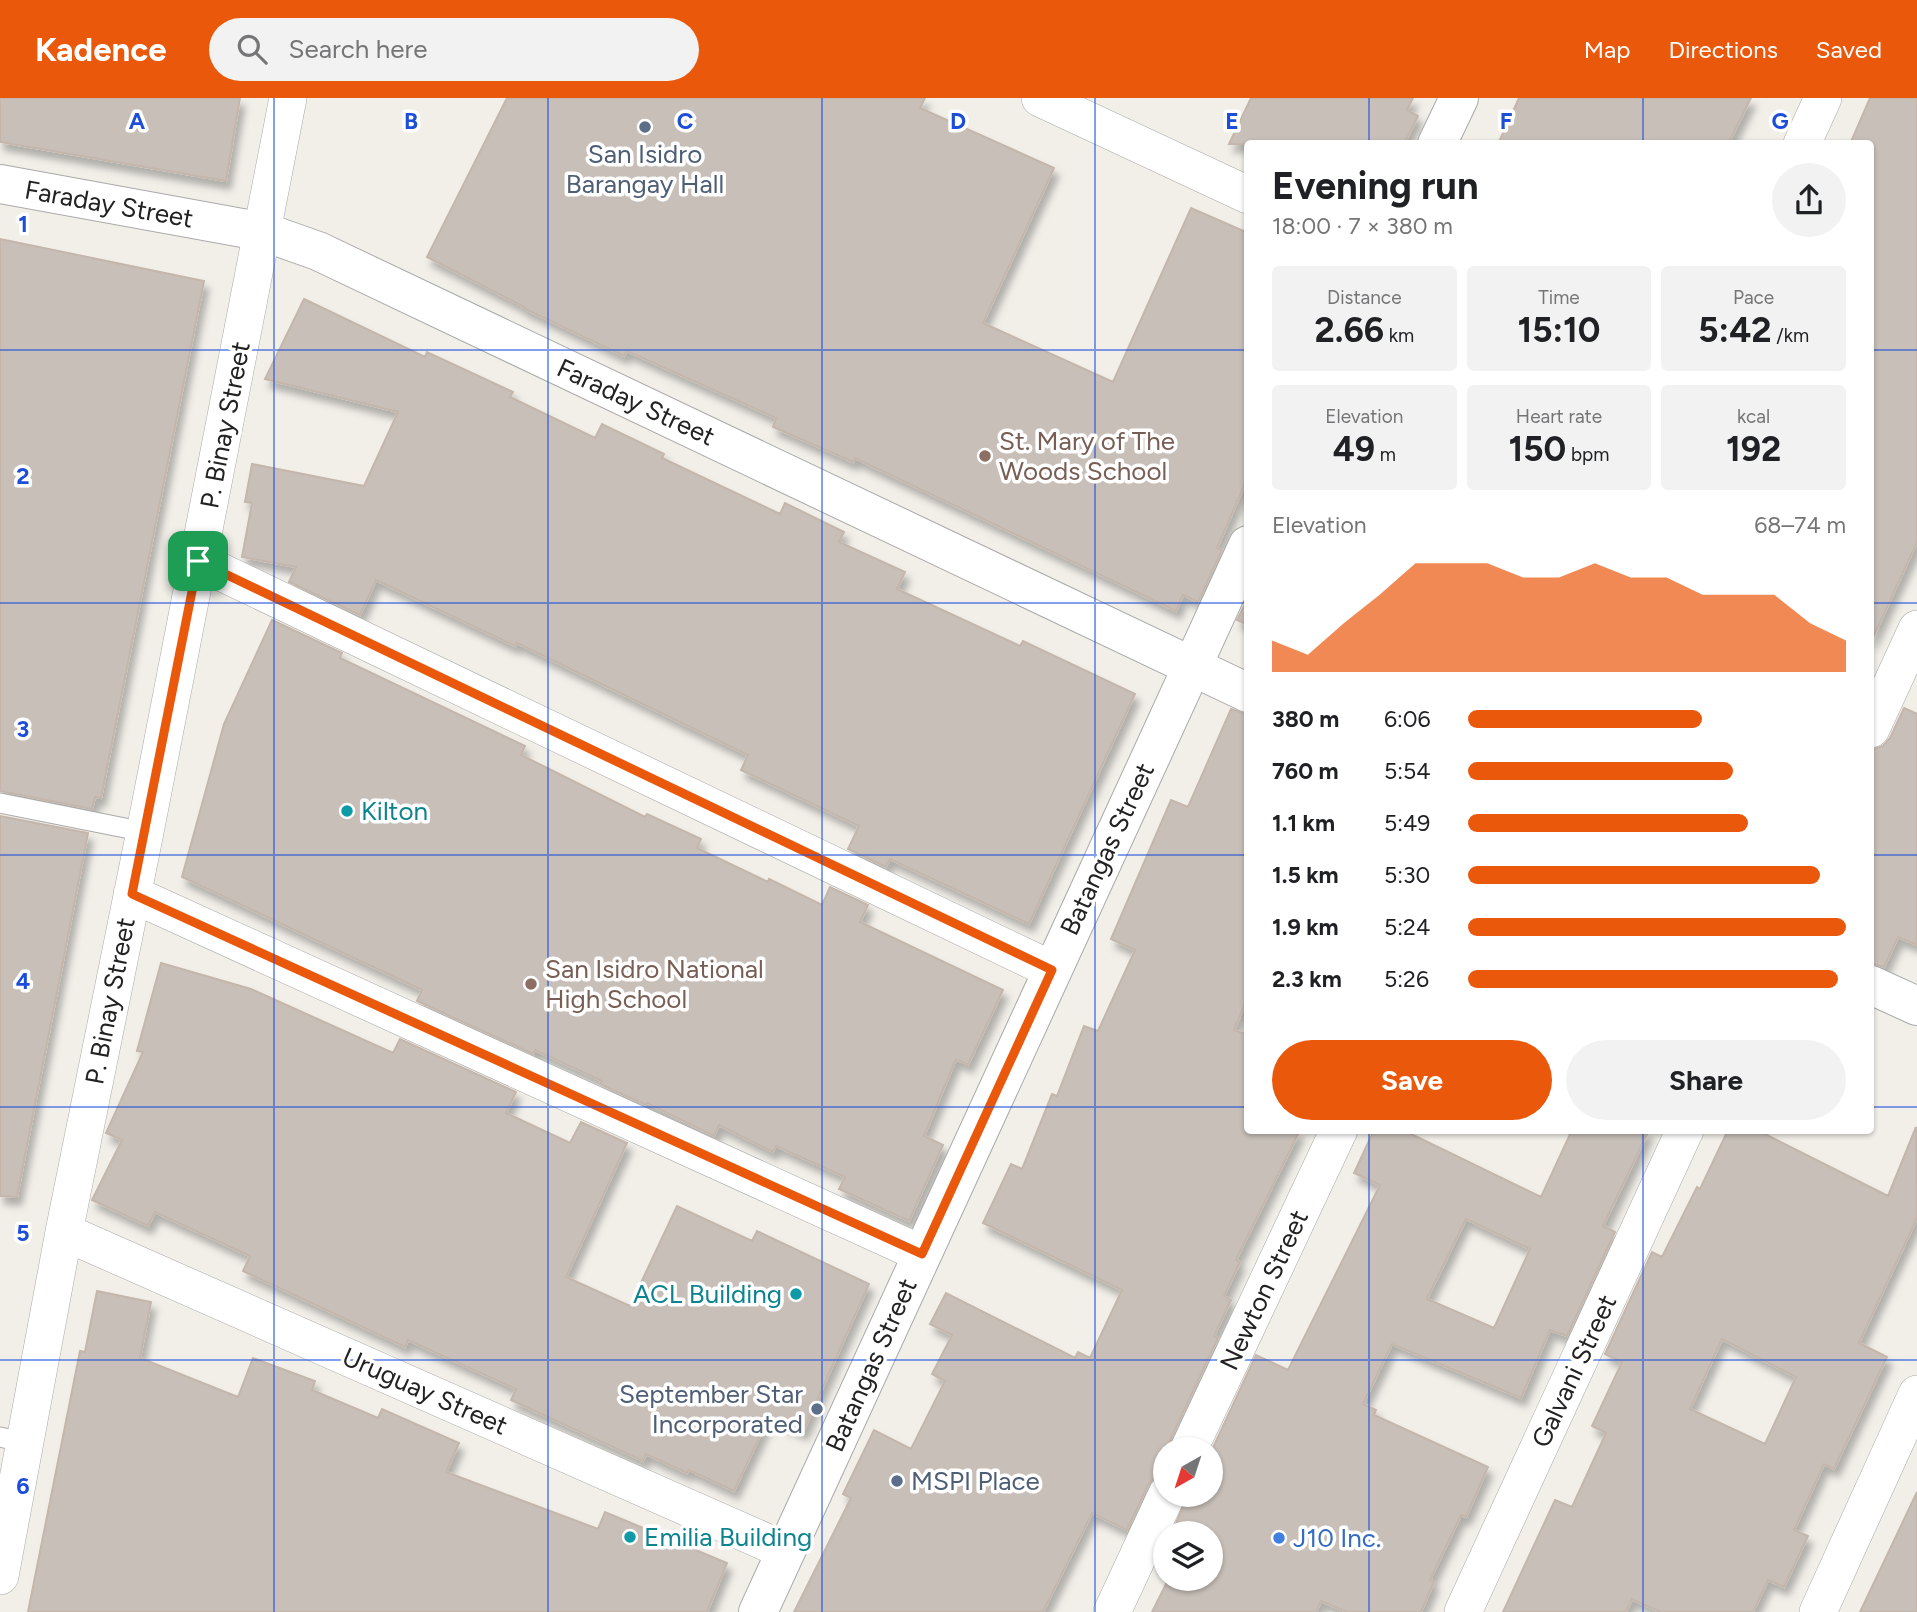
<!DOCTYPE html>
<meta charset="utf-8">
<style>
body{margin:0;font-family:Figtree,sans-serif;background:#f2f2f2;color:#202124;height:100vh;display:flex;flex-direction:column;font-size:26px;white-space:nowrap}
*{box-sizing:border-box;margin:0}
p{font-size:23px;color:#757577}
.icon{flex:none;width:38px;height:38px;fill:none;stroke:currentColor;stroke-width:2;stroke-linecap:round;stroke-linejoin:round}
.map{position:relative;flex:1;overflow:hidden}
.details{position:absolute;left:1244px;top:42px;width:630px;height:994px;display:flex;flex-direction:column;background:#fff;border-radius:7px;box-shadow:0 2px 5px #0004}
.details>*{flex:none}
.needle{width:46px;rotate:219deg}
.tools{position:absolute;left:1153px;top:1339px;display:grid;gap:14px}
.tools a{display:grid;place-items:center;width:70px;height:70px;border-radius:50%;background:#fff;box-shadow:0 2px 5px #0004;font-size:35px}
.pin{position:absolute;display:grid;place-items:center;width:60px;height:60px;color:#fff;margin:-30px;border-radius:14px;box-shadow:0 4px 10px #0006}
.round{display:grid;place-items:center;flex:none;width:74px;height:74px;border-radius:37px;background:#f2f2f2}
.head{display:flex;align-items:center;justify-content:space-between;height:119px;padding:0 28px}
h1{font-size:38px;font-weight:700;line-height:52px}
.metrics{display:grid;grid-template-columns:repeat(3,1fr);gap:10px;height:119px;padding:7px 28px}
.metrics div{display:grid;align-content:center;border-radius:7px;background:#f2f2f2;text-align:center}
.metrics b{font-size:35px;font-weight:700}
.metrics small{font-size:19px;font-weight:400}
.metrics p{font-size:19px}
.chart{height:196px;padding:14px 28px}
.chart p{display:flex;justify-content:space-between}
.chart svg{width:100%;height:126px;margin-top:7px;fill:#ea580c;opacity:.7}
.primary-button{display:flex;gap:14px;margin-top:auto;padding:14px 28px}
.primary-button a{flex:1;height:80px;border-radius:42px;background:#ea580c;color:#fff;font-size:28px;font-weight:700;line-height:80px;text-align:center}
.primary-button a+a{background:#f2f2f2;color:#202124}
ul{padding:0 28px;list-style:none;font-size:23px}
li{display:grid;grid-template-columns:112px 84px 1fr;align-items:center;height:52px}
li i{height:18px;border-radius:9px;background:#ea580c}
header{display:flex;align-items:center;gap:42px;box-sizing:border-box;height:98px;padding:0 35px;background:#ea580c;color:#fff}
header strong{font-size:33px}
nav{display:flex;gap:38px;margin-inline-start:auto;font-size:24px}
.search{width:490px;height:63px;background:#f2f2f2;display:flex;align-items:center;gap:18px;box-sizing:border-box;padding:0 24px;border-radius:38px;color:#757577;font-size:26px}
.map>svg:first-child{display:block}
</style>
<header>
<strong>Kadence</strong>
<div class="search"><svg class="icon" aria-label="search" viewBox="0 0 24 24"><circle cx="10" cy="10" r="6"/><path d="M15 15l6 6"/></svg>Search here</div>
<nav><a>Map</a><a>Directions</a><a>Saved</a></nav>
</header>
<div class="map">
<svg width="1917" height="1514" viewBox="0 0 1917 1514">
<defs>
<filter id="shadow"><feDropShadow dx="4.5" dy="8" stdDeviation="3.5" flood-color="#0004"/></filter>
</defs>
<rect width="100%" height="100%" fill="#f2efe9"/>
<path fill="#c7bfb8" stroke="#c4b6ab" stroke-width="2" fill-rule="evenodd" filter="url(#shadow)" d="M0,0H240L226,83L0,44Z
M507,0H925L920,10L1054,70L983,225L1113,284L1191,110L1248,135V379L1217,450L1222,452L1198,504L1183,497L1176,513L855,360L853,364L773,329L776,320L627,253L624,258L523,210L524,209L427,159Z
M1251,0H1413L1407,12L1418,18L1404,46H1229Z
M1519,0H1751L1728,46H1498Z
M1870,0H1917V444L1871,544V46H1850Z
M0,141L204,183L101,700L95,699L92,711L0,693Z
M304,201L425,259L427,254L513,294L510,299L595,340L602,326L664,356L662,360L780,416L785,405L844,434L839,444L905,474L897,491L1020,548L1023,543L1135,596L1029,826L890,761L886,769L848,751L859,728L741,672L748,657L517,545L515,548L376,482L360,517L289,484L296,469L242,459L252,405L245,404L252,366L364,388L398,314L265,281Z
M1248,500V527L1237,522Z
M272,522L342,555L340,560L525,648L521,657L645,719L647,716L701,741L697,750L768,784L769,781L822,807L830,789L868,807L860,824L1003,892L968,967L956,961L924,1038L943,1047L909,1123L839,1091L845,1079L776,1048L773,1054L719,1027L714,1038L647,1005L646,1007L600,986L602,983L535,952L533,956L417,903L422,892L182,779L224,626Z
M1904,610L1917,616V847L1898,839L1884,869L1871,865V652L1883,648L1890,640Z
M1231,611L1248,617V899L1234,932L1248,937V1032H1300L1236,1162L1240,1164L1224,1198L1231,1202L1214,1238L1218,1240L1170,1342L1168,1351H1166V1375L1156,1378L1148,1387L1127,1432L1092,1415L1043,1514H794L851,1400L843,1396L874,1332L911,1351L945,1283L932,1276L952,1237L930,1226L946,1195L1075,1260L1078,1254L1090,1260L1122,1192L983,1125L1011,1066L1022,1071L1052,996L1057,998L1084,928L1098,933L1135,852L1111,841L1171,702L1188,709Z
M0,718L88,735L17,1099L0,1098Z
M161,865L251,891L393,955L400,941L516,994L506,1015L570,1045L581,1024L627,1045L566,1179L630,1208L677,1108L752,1143L757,1133L869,1186L803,1334L769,1319L734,1393L689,1372L687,1375L646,1356L643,1363L511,1302L516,1291L408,1242L405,1249L243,1173L250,1158L155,1114L148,1128L92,1102L122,1042L106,1035L143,954L137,953Z
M1916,1029L1917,1120L1859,1245L1887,1259L1834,1371L1824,1366L1794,1432L1808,1438L1784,1489L1768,1482L1753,1514H1660L1632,1501L1626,1514H1503L1555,1402L1572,1409L1606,1335L1592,1328L1622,1264L1605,1256L1652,1154L1662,1159L1697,1089L1700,1091L1728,1032H1757L1888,1098ZM1722,1241L1796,1279L1765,1346L1690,1311Z
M1374,1032H1403L1541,1099L1572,1032H1649L1603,1128L1615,1134L1567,1238L1550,1232L1521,1300L1392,1246L1363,1306L1376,1312L1374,1317L1488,1369L1466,1419L1461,1417L1430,1482L1434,1484L1421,1514H1347L1321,1503L1316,1514H1152L1169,1480H1211V1435H1172L1188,1396H1211V1354L1256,1257L1288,1272L1380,1087L1354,1075ZM1466,1121L1530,1151L1494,1230L1427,1201Z
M97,1193L151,1204L140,1260L238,1299L253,1260L315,1283L312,1292L378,1320L382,1311L459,1345L446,1374L598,1431L605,1414L727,1465L707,1514H28L80,1253L85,1254Z
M1917,1394V1514H1860Z"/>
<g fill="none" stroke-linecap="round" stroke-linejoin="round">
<defs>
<path id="service" d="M0,705L145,734
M0,1339L25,1345"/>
<path id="minor" d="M1040,0L1248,97
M1802,46L1823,0
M198,463L1052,872
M1871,631L1917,531
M132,796L922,1156
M64,1134L786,1453
M1189,1351L1339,1032
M0,1478L64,1134L145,734L288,0
M1112,1514L1167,1396
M1463,1514L1685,1032
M1818,1514L1917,1296"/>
<path id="tertiary" d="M1437,46L1459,0
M0,86L264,134L318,153L1248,595
M1871,887L1917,908
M758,1514L1248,447"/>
</defs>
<use href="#service" stroke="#a9a9a9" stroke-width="21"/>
<use href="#minor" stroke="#a9a9a9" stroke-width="38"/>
<use href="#tertiary" stroke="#a9a9a9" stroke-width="40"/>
<use href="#service" stroke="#fff" stroke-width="19"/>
<use href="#minor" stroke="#fff" stroke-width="37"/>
<use href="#tertiary" stroke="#fff" stroke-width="38"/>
</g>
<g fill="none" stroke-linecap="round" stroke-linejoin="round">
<defs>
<path id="route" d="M198,463L1052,872L922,1156L132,796Z"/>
</defs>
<use href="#route" stroke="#fff" stroke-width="14"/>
<use href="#route" stroke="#ea580c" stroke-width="9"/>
</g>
<path fill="none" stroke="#1d4ed8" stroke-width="2" stroke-opacity="0.55" d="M274,0V1514M548,0V1514M822,0V1514M1095,0V1514M1369,0V46M1643,0V46M0,252H1248M1871,252H1917M0,505H1248M1871,505H1917M0,757H1248M1871,757H1917M0,1009H1248M1871,1009H1917M1369,1032V1514M1643,1032V1514M0,1262H1917"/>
<g fill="#5c6f8a" stroke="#fff" stroke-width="2.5">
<circle cx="645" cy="29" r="7"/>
<circle cx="817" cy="1311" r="7"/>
<circle cx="897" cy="1383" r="7"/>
</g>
<g fill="#8d6e63" stroke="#fff" stroke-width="2.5">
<circle cx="985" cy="358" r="7"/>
<circle cx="531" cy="886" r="7"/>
</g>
<g fill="#0f9aa8" stroke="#fff" stroke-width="2.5">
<circle cx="347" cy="713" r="7"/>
<circle cx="796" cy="1196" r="7"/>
<circle cx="630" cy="1439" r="7"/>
</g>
<circle fill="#3f7fe0" stroke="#fff" stroke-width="2.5" cx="1279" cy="1440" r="7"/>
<g text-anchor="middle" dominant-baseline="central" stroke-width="7" stroke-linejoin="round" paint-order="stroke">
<g font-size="26" fill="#4e5e75" stroke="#fff">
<text x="645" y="56">San Isidro<tspan x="645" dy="30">Barangay Hall</tspan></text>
<text x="803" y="1296" text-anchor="end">September Star<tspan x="803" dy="30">Incorporated</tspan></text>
<text x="911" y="1383" text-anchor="start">MSPI Place</text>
</g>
<g font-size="26" fill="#222" stroke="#fff">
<text transform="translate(109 106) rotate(10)">Faraday Street</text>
<text transform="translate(636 304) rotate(25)">Faraday Street</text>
<text transform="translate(225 327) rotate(-79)">P. Binay Street</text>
<text transform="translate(1107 751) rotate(-65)">Batangas Street</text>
<text transform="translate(110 903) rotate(-79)">P. Binay Street</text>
<text transform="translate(1264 1192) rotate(-65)">Newton Street</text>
<text transform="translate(871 1267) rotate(-66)">Batangas Street</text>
<text transform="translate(1574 1273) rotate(-65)">Galvani Street</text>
<text transform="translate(425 1293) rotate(24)">Uruguay Street</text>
</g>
<g font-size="26" fill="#785e54" stroke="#fff" text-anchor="start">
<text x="999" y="343">St. Mary of The<tspan x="999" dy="30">Woods School</tspan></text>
<text x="545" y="871">San Isidro National<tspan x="545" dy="30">High School</tspan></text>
</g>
<g font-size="26" fill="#0d838f" stroke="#fff" text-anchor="start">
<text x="361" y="713">Kilton</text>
<text x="782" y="1196" text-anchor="end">ACL Building</text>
<text x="644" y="1439">Emilia Building</text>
</g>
<g font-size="26" fill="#366cbe" stroke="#fff" text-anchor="start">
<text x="1293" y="1440">J10 Inc.</text>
</g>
</g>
<g font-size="23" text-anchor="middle" font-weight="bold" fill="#1d4ed8" stroke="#fff" stroke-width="7" stroke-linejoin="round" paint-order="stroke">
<text x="137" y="31">A</text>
<text x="411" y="31">B</text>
<text x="685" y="31">C</text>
<text x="958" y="31">D</text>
<text x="1232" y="31">E</text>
<text x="1506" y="31">F</text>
<text x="1780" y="31">G</text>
<text x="23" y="134">1</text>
<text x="23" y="386">2</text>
<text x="23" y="639">3</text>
<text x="23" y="891">4</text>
<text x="23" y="1143">5</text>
<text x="23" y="1396">6</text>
</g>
</svg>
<div class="tools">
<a><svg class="needle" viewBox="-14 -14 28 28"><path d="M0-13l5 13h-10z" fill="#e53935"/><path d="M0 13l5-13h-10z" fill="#757577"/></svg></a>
<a><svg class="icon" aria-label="layers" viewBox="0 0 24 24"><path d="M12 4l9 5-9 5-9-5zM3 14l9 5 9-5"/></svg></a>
</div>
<div class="pin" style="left:198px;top:463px;background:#1e9e55"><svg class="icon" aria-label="arrive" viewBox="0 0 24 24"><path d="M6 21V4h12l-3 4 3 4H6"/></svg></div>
<section class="details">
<div class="head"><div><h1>Evening run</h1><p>18:00 · 7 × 380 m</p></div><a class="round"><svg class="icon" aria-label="share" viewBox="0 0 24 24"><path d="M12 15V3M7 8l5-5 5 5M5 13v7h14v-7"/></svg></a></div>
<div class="metrics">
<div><p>Distance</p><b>2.66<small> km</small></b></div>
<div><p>Time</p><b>15:10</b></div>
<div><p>Pace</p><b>5:42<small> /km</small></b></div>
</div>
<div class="metrics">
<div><p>Elevation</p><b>49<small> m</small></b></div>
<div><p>Heart rate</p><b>150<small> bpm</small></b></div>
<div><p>kcal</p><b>192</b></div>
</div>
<div class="chart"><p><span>Elevation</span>68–74 m</p>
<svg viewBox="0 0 160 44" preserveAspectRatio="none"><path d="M0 44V33L10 38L20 27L30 17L40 6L50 6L60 6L70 11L80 11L90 6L100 11L110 11L120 17L130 17L140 17L150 27L160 33V44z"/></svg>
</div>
<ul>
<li><b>380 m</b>6:06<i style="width:62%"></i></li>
<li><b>760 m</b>5:54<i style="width:70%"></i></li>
<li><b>1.1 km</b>5:49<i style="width:74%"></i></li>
<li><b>1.5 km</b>5:30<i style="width:93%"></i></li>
<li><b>1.9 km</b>5:24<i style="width:100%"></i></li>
<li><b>2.3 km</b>5:26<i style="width:98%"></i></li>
</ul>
<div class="primary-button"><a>Save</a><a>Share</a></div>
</section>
</div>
